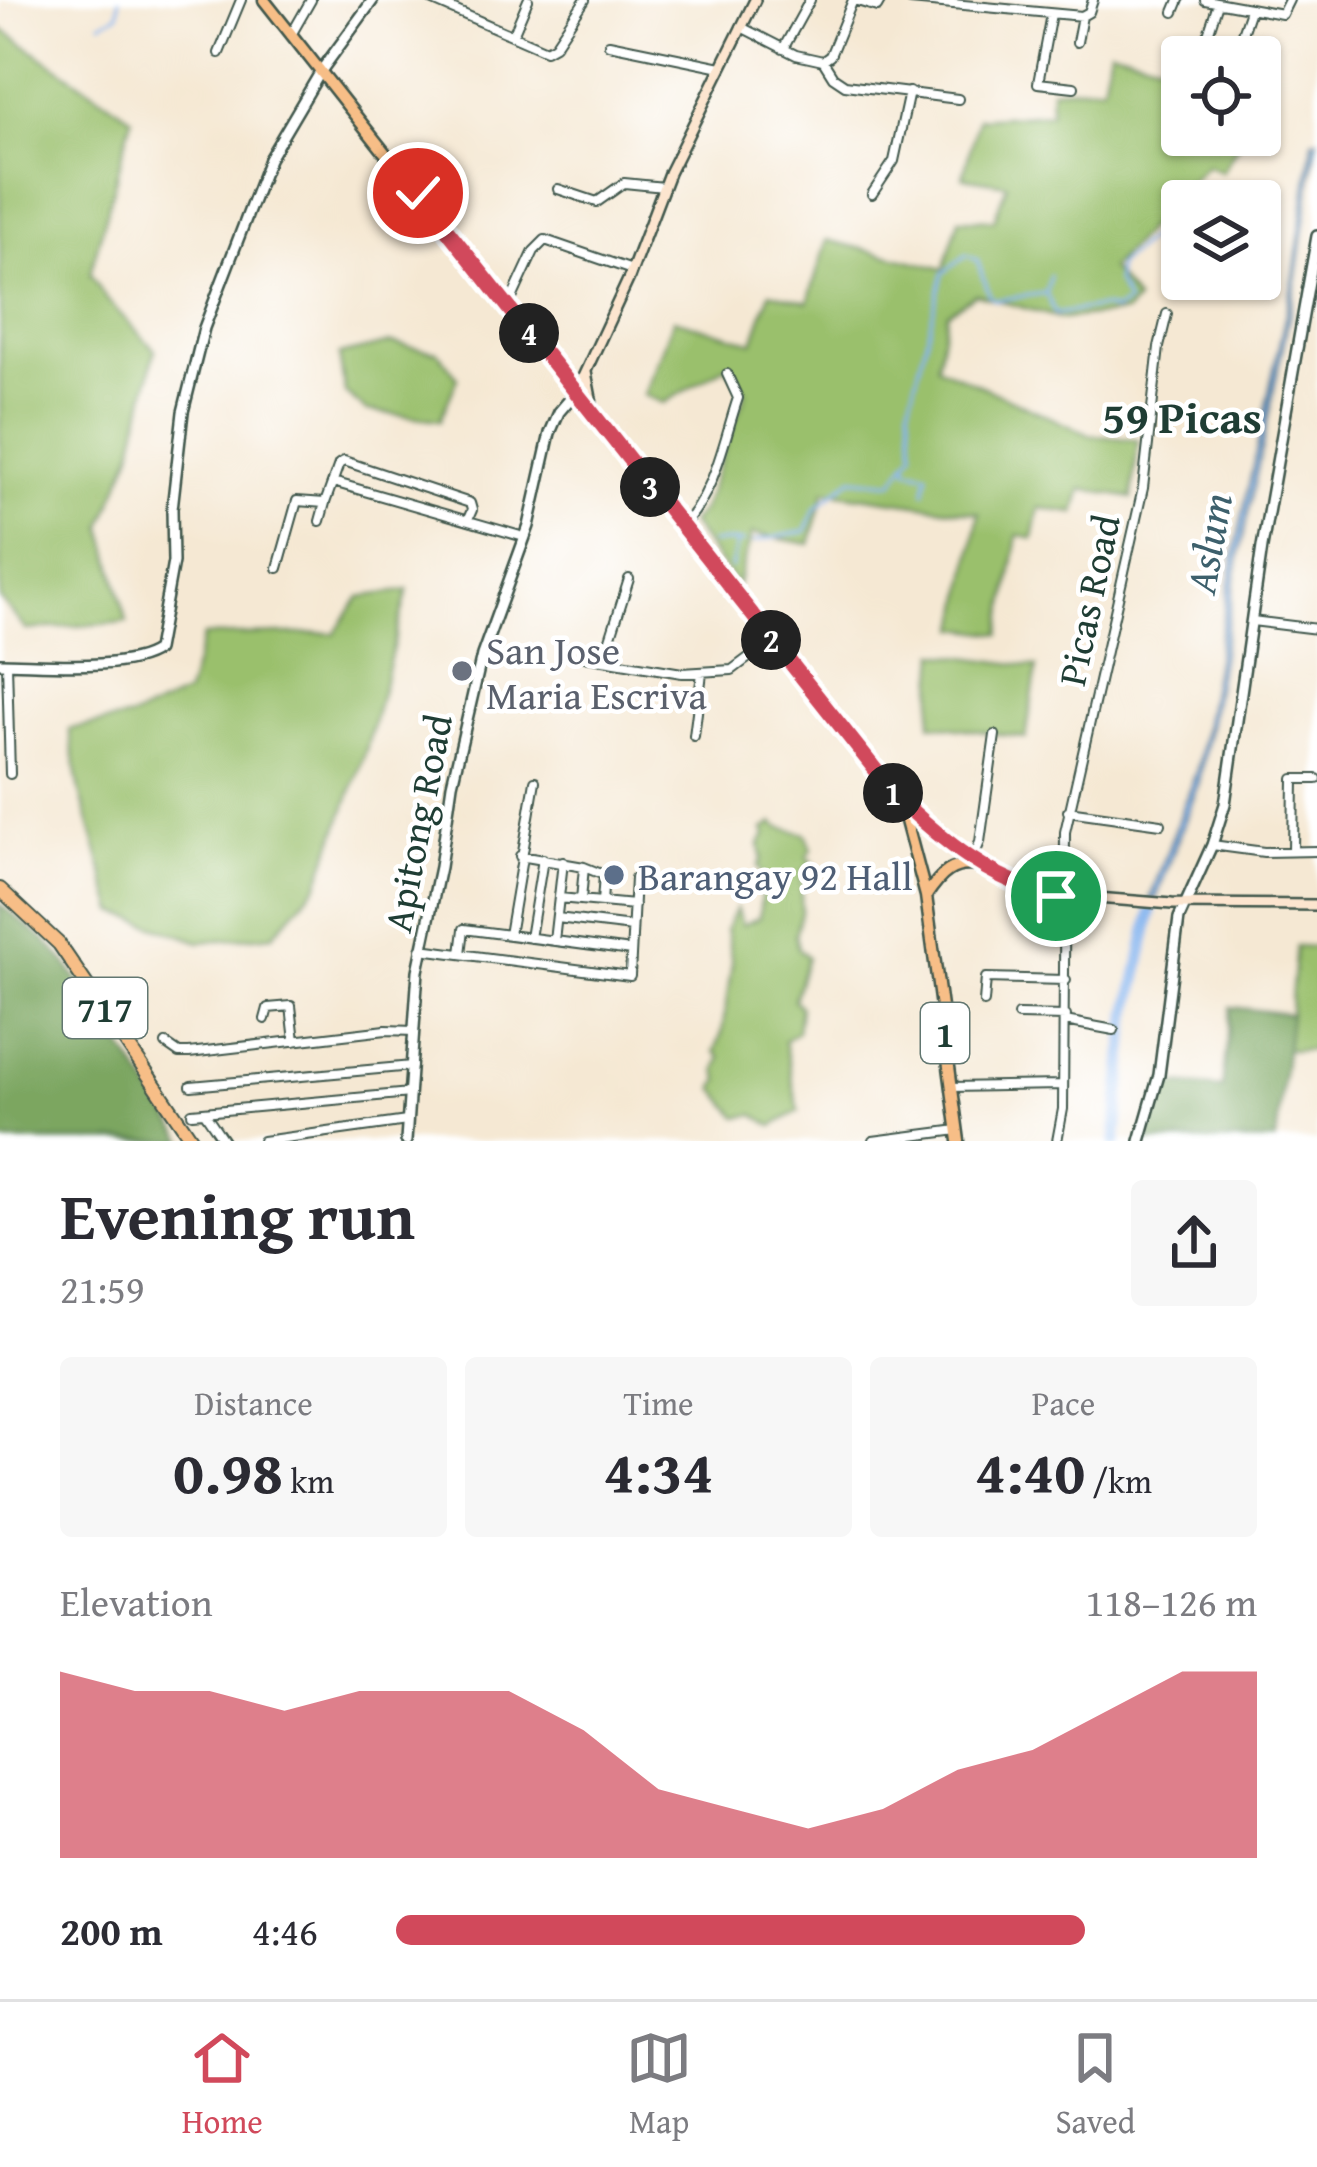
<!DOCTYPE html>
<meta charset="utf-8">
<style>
body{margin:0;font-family:"Gentium Book Plus",serif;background:#f7f7f7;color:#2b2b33;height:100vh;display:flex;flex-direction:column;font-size:45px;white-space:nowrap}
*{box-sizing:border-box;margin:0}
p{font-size:39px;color:#7c7c81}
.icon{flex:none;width:66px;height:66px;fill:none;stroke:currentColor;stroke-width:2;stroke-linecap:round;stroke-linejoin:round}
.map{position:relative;height:1141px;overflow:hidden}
.panel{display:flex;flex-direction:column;background:#fff;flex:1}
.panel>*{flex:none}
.fabs{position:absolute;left:1161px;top:36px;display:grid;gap:24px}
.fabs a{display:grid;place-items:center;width:120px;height:120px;border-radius:12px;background:#fff;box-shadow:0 3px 9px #0004;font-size:60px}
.pin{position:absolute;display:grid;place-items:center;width:102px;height:102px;color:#fff;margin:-51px;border:6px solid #fff;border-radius:50%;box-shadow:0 3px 12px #0007}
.km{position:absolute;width:60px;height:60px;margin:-30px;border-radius:50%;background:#222;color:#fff;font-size:33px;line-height:60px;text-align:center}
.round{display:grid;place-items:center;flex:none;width:126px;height:126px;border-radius:12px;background:#f7f7f7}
.overview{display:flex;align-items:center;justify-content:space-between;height:204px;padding:0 60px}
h1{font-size:66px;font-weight:800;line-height:90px}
.figures{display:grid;grid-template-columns:repeat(3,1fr);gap:18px;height:204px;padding:12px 60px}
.figures div{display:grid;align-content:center;border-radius:12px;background:#f7f7f7;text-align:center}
.figures b{font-size:60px;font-weight:800}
.figures small{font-size:33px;font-weight:400}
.figures p{font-size:33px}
.chart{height:336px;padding:24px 60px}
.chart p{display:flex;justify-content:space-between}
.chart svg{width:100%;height:216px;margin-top:12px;fill:#d1495b;opacity:.7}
ul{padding:0 60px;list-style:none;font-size:39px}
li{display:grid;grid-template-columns:192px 144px 1fr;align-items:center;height:90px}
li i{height:30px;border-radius:15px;background:#d1495b}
.tab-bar{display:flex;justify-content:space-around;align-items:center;height:168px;border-top:3px solid #e1e1e2;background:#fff;font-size:33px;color:#7c7c81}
.tab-bar a{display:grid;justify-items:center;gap:6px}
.tab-bar .active{color:#d1495b}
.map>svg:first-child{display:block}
</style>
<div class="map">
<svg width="1317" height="1141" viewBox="0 0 1317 1141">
<rect width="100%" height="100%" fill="#fff"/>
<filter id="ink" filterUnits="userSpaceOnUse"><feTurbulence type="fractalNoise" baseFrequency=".00833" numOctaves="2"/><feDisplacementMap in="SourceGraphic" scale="24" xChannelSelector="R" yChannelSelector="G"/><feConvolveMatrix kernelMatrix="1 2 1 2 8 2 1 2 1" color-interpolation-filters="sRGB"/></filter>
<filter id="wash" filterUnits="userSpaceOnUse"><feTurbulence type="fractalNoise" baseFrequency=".004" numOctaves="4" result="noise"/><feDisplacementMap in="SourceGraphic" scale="48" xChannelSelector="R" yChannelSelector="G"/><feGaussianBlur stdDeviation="2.7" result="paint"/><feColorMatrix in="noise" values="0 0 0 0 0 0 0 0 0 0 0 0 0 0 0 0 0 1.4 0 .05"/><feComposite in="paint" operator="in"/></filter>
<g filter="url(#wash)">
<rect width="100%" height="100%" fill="#f5e8d3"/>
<path fill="#9ac06c" stroke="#5c7e50" stroke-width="3" d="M0,28L132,118L90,274L106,299L155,350L133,450L103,526L127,622L26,630L0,599Z
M1110,49L1182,68V135H1233L1241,140L1222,172L1206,165L1110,269L1136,301L1125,313L1062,319L976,294L947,313L937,366L1090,435L1138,440L1132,498L1082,489L1075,513L1039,508L1033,539L1018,535L1001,634L958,628L979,513L825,491L810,544L752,534L737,586L690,523L702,510L746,392L726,366L664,403L644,395L674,319L753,342L770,292L808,302L827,240L944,269L959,219L994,220L1007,184L963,177L978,118L1050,113L1051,89L1103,85Z
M391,343L438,352L458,378L440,420L367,411L345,393L339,355Z
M408,590L366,750L318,884L273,935L200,942L115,912L80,792L69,729L132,718L186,694L203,636L335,633L360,597Z
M937,653L1037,667L1026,738L931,724Z
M774,823L778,827L806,834L812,849L807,857L813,862L802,872L801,913L795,935L798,948L807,957L794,1000L800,1007L797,1032L784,1041L799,1111L773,1126L755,1115L738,1117L715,1088L720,1080L717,1070L721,1058L715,1051L722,1033L732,962L726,929L736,908L742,925L759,918L762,887L768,886L758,867L762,858L760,844L766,835L764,829Z
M1296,946L1317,947V1050H1286Z"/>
<path fill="#7ba660" stroke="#4d724a" stroke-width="3" d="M0,904L47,942L66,963L185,1141H0Z
M1231,1007L1290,1014L1276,1141H1148L1164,1083L1222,1088Z"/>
<path fill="#83b3ee" stroke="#517891" stroke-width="3" d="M1317,139L1297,278L1240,553L1199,783L1156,899H1150L1197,769L1236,545L1293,280L1313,140Z"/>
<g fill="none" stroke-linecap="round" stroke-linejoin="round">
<path stroke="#83b3ee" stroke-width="3" d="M101,23L118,14L119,0
M1046,292L1050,276
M908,462V469L928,473L925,491
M754,542L806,531L816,508L852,478L893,482L914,451L909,408L943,273L966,255L977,260L990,296L995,300L1046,293L1055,314L1102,307L1115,311L1127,303L1116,282L1117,266L1146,241L1167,234L1180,200
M711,543L743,542
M731,568L737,542"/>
<path stroke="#83b3ee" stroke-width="12" d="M1116,1141L1127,1025L1151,912"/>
</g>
</g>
<g filter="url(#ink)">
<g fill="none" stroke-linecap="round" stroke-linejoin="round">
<defs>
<path id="minor" d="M431,0L546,50L555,45L585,0
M854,0L877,7L881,0
M910,0L1082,16L1089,12L1093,0
M1205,0L1282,14L1289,0
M1174,12L1179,0
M1051,14L1038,83L1074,87
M741,27L796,55L823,61L833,77L845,85L958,99
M291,35L311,0
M513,35L528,0
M1077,42L1082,16
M609,44L721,67
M783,49L810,0
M219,53L241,0
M1201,56L1218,3
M1234,57L1250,10
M823,61L830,56L853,0
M558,189L597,202L624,183L664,187
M872,194L894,161L909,92
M508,307L534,251L545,240L632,270
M333,482L524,537
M320,521L325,503
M681,527C715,495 723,442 738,398L727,374
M278,568L297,501L325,503L339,464L344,461L470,503L472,510L468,519
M1252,621L1317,629
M585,657L682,673L732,670L772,640
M604,658L629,579
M7,663L10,774
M694,736L702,673
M1068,811L1161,824
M1212,845L1264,852L1317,851
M1293,850L1294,779H1317
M520,856L584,867L604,875L602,902
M972,861L980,842L995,735
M559,898L634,905
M581,900L584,867
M557,918L632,927
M509,935L535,781
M530,938L543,859
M554,941L563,862
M421,949L630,976L635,878
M461,954L464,929L631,951
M984,1002L986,978L1066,980
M1018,1015L1066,1016
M265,1019L268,1008L291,1006L295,1041
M1065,1021L1114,1030
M166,1044L179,1053H189L386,1030L414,1031
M191,1086L412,1066
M952,1087L1061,1085
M192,1113L410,1093
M205,1113L224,1141
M263,1141L407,1121
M873,1141L958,1130
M1057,1141L1063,1109L1065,832L1143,488L1159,347L1167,314"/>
<path id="tertiary" d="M0,663C39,663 127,672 157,650L173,562L172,509L183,412L204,328L269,159L321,71L373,0
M406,1141L418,971L440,867L452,784L482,655L529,526L550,433L559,412L576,392
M1140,1141L1159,1075L1179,918L1212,845L1225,804L1262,547L1317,236"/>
<path id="secondary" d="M586,372L594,414
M576,392L629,278L669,173L755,0
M902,802L981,867L1047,894L1172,904L1317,905"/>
<path id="primary" d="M264,0L902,806L926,896L959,1141
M926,896C940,875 953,860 981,867"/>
<path id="trunk" d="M0,889L59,944L193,1141"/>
</defs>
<use href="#minor" stroke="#3f574c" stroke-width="12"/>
<use href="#tertiary" stroke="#3f574c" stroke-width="14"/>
<use href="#secondary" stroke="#3f574c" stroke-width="14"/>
<use href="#primary" stroke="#3f574c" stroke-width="15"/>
<use href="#trunk" stroke="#3f574c" stroke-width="16"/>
<use href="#minor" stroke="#fff" stroke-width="8"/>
<use href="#tertiary" stroke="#fff" stroke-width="9"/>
<use href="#secondary" stroke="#fce5cf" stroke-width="9"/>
<use href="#primary" stroke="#f7be87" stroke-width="10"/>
<use href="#trunk" stroke="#f7be87" stroke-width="12"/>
</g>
</g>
<g fill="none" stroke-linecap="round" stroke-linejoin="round" filter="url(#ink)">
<defs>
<path id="route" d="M418,193L897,797C944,842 991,881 1056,896"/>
</defs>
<use href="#route" stroke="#fff" stroke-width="24"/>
<use href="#route" stroke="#d1495b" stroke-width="15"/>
</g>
<circle fill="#6b7280" stroke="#fff" stroke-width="4.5" cx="462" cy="671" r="12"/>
<circle fill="#5c6f8a" stroke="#fff" stroke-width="4.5" cx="614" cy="875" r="12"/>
<g text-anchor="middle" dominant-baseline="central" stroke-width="9" stroke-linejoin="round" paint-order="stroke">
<g fill="#fff" stroke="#627771" stroke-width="3">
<rect x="63" y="978" width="84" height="60" rx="9"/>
<rect x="921" y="1003" width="48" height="60" rx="9"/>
</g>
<g font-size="36" font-weight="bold" fill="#1f3d34">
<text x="105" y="1008">717</text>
<text x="945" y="1033">1</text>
</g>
<g font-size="39" fill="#1f3d34" stroke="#fff">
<text transform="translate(1088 600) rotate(-78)">Picas Road</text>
<text transform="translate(417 823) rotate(-79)">Apitong Road</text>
</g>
<g font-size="39" fill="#5b616d" stroke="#fff" text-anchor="start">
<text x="486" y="649">San Jose<tspan x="486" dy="45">Maria Escriva</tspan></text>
</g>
<g font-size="39" fill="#4e5e75" stroke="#fff" text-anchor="start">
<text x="638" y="875">Barangay 92 Hall</text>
</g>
<g font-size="42" font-style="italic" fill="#3d606c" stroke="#fff">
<text transform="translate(1208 543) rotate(-80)">Aslum</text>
</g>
<g font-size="45" font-weight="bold" fill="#1f3d34" stroke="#fff">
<text x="1182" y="416">59 Picas</text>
</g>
</g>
</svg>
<div class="fabs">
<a><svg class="icon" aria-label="locate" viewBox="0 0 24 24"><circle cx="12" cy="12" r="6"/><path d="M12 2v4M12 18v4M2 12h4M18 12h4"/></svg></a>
<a><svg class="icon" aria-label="layers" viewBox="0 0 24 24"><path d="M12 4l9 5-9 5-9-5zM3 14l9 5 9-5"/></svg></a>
</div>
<div class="pin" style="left:1056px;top:896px;background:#1e9e55"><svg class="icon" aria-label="arrive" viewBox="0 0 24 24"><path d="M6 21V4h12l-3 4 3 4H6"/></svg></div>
<div class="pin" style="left:418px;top:193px;background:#d93025"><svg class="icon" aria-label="check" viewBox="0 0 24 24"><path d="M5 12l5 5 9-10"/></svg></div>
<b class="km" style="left:893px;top:793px">1</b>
<b class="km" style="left:771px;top:640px">2</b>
<b class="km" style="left:650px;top:487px">3</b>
<b class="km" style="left:529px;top:333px">4</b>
</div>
<section class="panel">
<div class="overview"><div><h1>Evening run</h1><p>21:59</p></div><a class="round"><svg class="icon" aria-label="share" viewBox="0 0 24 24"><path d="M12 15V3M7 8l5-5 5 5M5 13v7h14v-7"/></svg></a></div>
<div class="figures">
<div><p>Distance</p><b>0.98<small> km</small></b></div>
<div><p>Time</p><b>4:34</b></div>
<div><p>Pace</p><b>4:40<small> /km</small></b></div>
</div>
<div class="chart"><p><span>Elevation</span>118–126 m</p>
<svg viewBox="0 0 160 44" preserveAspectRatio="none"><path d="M0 44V6L10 10L20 10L30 14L40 10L50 10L60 10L70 18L80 30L90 34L100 38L110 34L120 26L130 22L140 14L150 6L160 6V44z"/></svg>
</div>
<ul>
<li><b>200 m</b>4:46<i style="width:80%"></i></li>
</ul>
</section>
<nav class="tab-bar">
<a class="active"><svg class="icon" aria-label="home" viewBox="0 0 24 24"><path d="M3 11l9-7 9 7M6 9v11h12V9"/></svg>Home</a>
<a><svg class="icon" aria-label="map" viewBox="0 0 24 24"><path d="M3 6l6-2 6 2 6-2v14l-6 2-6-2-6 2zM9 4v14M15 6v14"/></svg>Map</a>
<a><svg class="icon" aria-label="saved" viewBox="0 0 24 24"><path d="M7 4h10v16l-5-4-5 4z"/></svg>Saved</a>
</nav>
